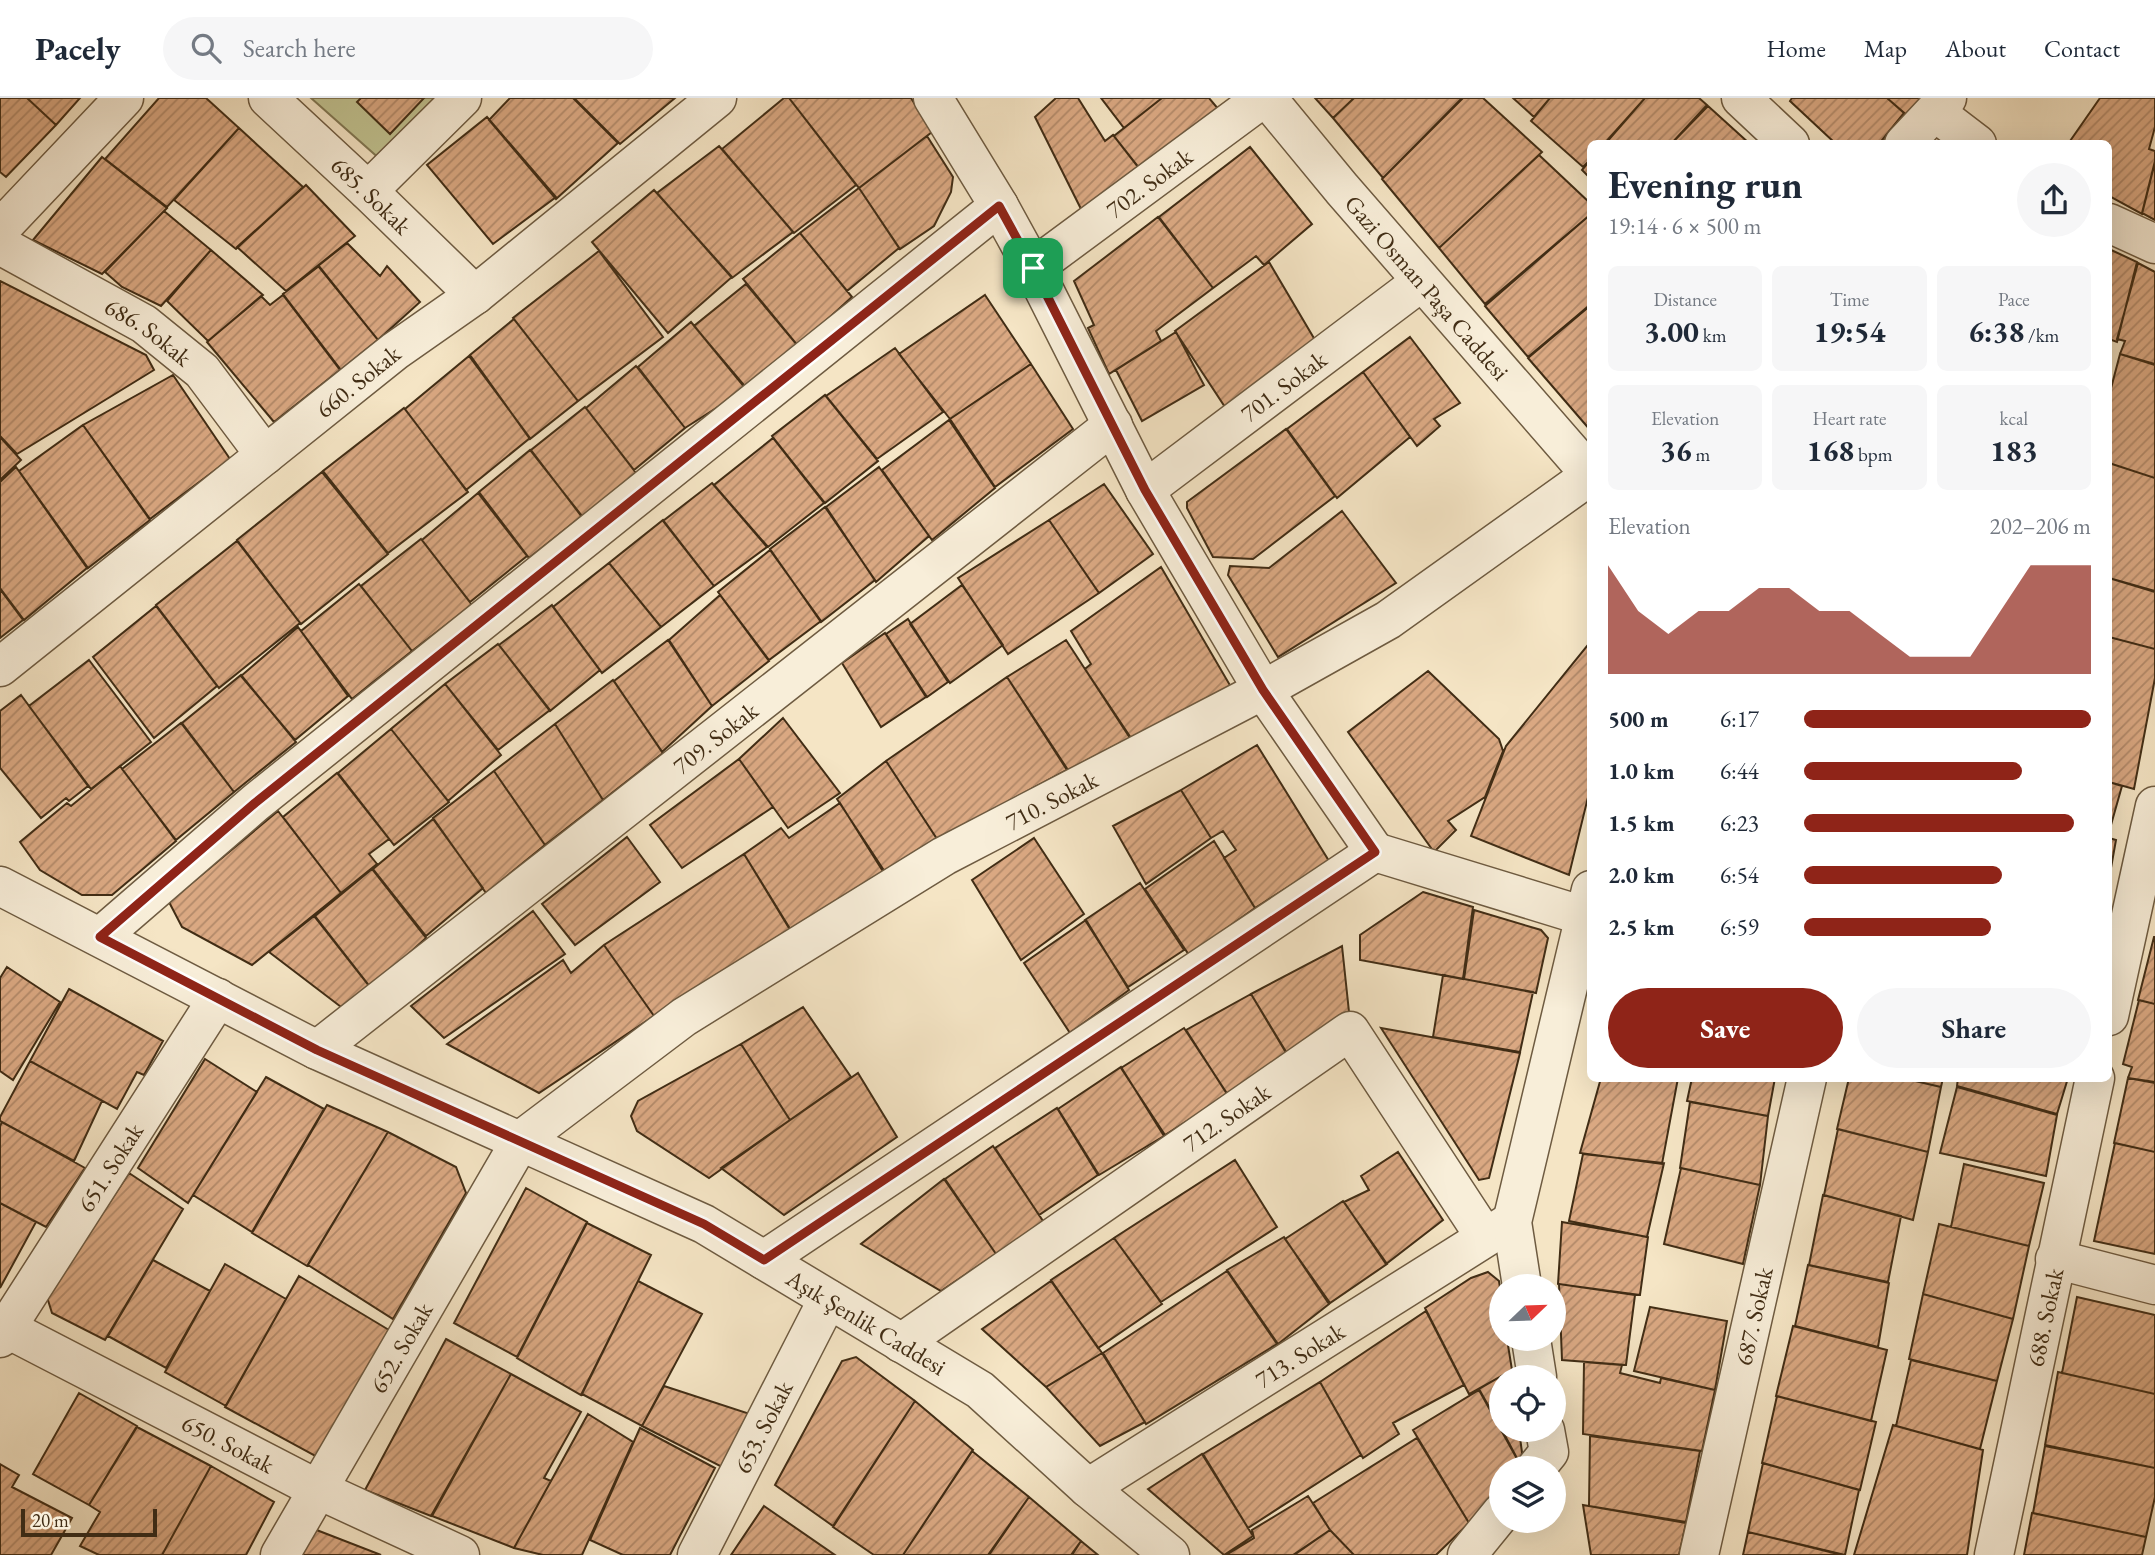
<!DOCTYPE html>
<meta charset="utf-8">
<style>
body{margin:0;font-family:"EB Garamond",serif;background:#f6f6f7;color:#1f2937;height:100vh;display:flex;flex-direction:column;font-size:26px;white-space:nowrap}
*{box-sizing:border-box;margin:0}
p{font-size:23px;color:#747a83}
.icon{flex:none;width:38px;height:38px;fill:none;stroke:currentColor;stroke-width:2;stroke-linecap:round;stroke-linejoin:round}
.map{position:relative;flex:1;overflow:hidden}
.details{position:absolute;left:1587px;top:42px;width:525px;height:942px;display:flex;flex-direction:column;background:#fff;border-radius:10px;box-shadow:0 7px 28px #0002}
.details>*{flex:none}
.needle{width:46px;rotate:67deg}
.fabs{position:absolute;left:1489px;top:1176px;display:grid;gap:14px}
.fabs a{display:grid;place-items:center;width:77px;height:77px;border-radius:50%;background:#fff;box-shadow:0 7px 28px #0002;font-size:35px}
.scale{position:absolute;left:21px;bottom:18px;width:136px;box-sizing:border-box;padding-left:7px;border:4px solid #412d15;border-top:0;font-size:19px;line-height:24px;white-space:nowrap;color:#412d15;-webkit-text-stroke:5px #f8eed9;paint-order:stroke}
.pin{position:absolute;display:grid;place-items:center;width:60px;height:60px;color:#fff;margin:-30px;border-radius:14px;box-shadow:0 4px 10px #0006}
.round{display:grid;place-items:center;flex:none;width:74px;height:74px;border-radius:37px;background:#f6f6f7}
.headline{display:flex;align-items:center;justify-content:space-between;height:119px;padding:0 21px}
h1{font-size:38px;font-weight:700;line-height:52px}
.figures{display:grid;grid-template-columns:repeat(3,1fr);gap:10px;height:119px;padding:7px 21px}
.figures div{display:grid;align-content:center;border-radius:10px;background:#f6f6f7;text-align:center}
.figures b{font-size:30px;font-weight:700}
.figures small{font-size:19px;font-weight:400}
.figures p{font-size:19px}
.chart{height:196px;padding:14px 21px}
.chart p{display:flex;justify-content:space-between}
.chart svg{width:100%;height:126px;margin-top:7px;fill:#8f2418;opacity:.7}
.button{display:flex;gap:14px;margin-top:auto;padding:14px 21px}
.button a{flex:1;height:80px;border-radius:42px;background:#8f2418;color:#fff;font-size:28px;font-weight:700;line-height:80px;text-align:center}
.button a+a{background:#f6f6f7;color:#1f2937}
ul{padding:0 21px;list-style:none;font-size:23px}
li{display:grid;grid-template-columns:112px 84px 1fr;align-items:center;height:52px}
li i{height:18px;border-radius:9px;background:#8f2418}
header{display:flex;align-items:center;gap:42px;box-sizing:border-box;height:98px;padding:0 35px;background:#fff;border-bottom:2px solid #e0e1e3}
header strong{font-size:33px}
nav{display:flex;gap:38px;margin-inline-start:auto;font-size:24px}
.search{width:490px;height:63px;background:#f6f6f7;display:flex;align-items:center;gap:18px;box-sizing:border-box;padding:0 24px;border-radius:38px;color:#747a83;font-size:26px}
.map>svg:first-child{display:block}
</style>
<header>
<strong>Pacely</strong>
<div class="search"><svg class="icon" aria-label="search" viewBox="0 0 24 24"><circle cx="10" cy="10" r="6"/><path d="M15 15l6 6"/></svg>Search here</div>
<nav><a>Home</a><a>Map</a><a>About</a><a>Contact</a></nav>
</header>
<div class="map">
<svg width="2155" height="1457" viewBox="0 0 2155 1457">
<defs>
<pattern id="building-hatch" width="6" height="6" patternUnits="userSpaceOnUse" patternTransform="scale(1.75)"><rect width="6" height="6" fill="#daa882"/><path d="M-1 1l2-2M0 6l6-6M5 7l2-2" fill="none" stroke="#b28969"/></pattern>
</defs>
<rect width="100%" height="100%" fill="#f5e5c5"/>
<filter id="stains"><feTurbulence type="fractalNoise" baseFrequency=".00286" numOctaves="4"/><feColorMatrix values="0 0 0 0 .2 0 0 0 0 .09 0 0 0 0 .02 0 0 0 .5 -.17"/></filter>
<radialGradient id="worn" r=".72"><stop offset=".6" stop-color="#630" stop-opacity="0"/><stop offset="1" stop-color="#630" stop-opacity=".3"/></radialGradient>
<path fill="#c1c391" stroke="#817853" stroke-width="2" d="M311,0H440L381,62Z"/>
<path fill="url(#building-hatch)" stroke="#412d15" stroke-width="2" d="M0,0H27L56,27L6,79L0,74Z
M27,0H80L56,27Z
M159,0H206L239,30L167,109L105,61Z
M361,0H424L390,36L357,4Z
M510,0H573L618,45L556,101L489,22Z
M574,0H675L620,46Z
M784,0H789L856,87L794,135L722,51Z
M789,0H911L932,34L859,90Z
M1056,0H1078L1105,43L1113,37L1141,73L1081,111L1035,19Z
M1101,0H1162L1124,30Z
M1162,0H1209L1225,19L1144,76L1114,38Z
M1315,0H1354L1333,20Z
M1354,0H1462L1383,80L1333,20Z
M1463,0H1483L1542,54L1439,150L1382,81Z
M1513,0H1550L1534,19Z
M1550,0H1645L1604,46H1591V61L1583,69L1531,23Z
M1645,0H1699L1707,7L1671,46H1605Z
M1792,0H1887L1904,15L1879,46H1836L1790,3Z
M1887,0H1926L1909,19Z
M2100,0H2155V29L2149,51L2155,53V64L2142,116L2109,98V46H2068Z
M1708,8L1750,46H1671Z
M487,19L556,99L493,146L427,67Z
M239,30L303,89L236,151L174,102Z
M927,38L953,79L951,94L934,128L900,151L859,90Z
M719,48L793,134L732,180L657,95Z
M1250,49L1312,126L1264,167L1256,158L1213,190L1159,119Z
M1539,57L1591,106V116L1485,206L1439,150Z
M102,59L167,110L102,176L33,142Z
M1591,61V81L1582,72Z
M2155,63V122L2142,115Z
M306,87L355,138L286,193L237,149Z
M859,90L899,150L847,193L800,135Z
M654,92L732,179L668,235L592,144Z
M164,113L211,152L161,208L122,189L105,174Z
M1591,116V206L1528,259L1485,208Z
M1158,119L1213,190L1156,233L1161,243L1109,276L1088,230L1094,227L1074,183Z
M800,135L852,199L798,248L743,181Z
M347,145L380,178L387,168L420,204L378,242L318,168Z
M2109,151L2137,164L2117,244L2109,241Z
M211,152L263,197L208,243L167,203Z
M599,153L663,239L578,303L513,220Z
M1269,164L1315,242L1225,309L1175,233Z
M2138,165L2155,174V266L2120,256L2125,243L2117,241Z
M319,168L378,242L341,272L283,196Z
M0,183L146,257L154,272L17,356L0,338Z
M746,186L798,248L748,292L694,228Z
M283,197L340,272L274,324L207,244L261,198L270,207Z
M985,197L1031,266L950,321L899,256Z
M1591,207V333L1528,260Z
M514,221L578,303L530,341L470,257Z
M691,224L746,291L685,330L638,269Z
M1176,234L1204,287L1142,323L1116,272Z
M1410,239L1460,305L1434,321L1440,328L1417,348L1363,274Z
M895,250L943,314L877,361L826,298Z
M2120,256L2155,267V380L2109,365V298Z
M469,258L530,340L466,392L405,311Z
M1031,266L1073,331L995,389L950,321Z
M636,268L685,330L634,372L586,310Z
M1363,274L1410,339L1337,400L1287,331Z
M173,277L230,361L150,421L83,327Z
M825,297L878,363L825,405L772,338Z
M585,309L636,375L582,419L531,352Z
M404,310L468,394L388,455L323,373Z
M949,322L995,390L932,442L882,372Z
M83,327L150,422L88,470L19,373Z
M1286,331L1335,398L1253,461L1213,459L1187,410V404Z
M0,339L21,362L0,382Z
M773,340L824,405L768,449L714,387Z
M530,352L582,418L529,460L479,394Z
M2109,365L2155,380V493L2109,480Z
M16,369L87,470L24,522L0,490V384Z
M879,369L929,438L876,484L826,409Z
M322,374L388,456L301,526L237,442Z
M712,385L767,449L714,488L663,423Z
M1104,386L1153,456L1099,495L1049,422Z
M478,395L527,458L470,504L422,442Z
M825,409L875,482L821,524L770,451Z
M1342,413L1396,485L1278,559L1228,477L1230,468L1269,470Z
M663,422L714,488L661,529L609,465Z
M1049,422L1099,495L1008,556L958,480Z
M421,441L472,507L412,553L361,488Z
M237,443L300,525L219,590L156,507Z
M770,452L821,523L769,562L718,494Z
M609,465L661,529L602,575L553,509Z
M1161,469L1231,589L1131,640L1085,571L1091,566L1071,533Z
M2109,480L2155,494V551L2109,539Z
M359,486L412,553L352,601L301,533Z
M962,487L1003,547L950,585L910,526Z
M0,491L23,522L0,540Z
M720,497L769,563L712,608L669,542Z
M552,507L600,572L550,613L499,547Z
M156,508L217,588L154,640L93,559Z
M908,521L948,584L927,599L886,536Z
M298,529L348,598L295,642L241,578Z
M885,535L926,599L881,629L842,565Z
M2109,539L2155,551V580L2134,691L2109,684Z
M668,542L712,608L662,654L614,583Z
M1066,542L1130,640L1068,672L1007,579Z
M1591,543V687L1569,777L1471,738L1506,648Z
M498,546L550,612L498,652L445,586Z
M89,562L151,644L91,691L29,608Z
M1428,573L1499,641L1503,653L1485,699L1448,723L1456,732L1434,754L1348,634Z
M241,577L296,644L234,694L182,625Z
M1007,579L1067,672L937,741L886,663Z
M613,582L663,655L603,702L555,626Z
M445,586L501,657L448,703L391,631Z
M21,597L88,688L69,703L66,700L41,720L0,670V613Z
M783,620L840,695L788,730L739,661Z
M181,625L234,694L176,742L122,671Z
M555,626L603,702L545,747L494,673Z
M391,631L449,704L394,747L338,675Z
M1257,647L1329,763L1255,810L1224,760L1236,752L1223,733L1211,740L1181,692Z
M739,661L773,709L682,770L650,727Z
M886,663L937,741L885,774L837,701Z
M120,668L176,743L112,797H82L40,772L20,744L67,705L71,708Z
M494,673L545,747L486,795L433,720Z
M337,675L389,741L369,756L377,766L341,795L283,719Z
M2109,684L2122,688L2109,734Z
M1181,692L1211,740L1146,786L1113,728Z
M840,705L884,775L792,834L744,756L781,730L789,740Z
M278,713L341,795L252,867L182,829L169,804Z
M433,721L483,790L426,838L373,771Z
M627,739L660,784L575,847L542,806Z
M1034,740L1084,816L1021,862L972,782Z
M2109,740L2116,742L2109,781Z
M1214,743L1255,810L1189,857L1145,791Z
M744,756L792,835L654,918L604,847Z
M372,771L426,840L371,890L315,818Z
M1140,785L1184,852L1128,889L1085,822Z
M1423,794L1473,809L1463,881L1360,862V837Z
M1474,812L1541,832L1548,840L1536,895L1464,881Z
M533,813L565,856L444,940L411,908Z
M314,818L369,888L345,912L269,854Z
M1086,822L1129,892L1070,935L1024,865Z
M2154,839H2155V906L2138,902Z
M604,847L654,918L539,995L447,946L563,862L571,875Z
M1342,848L1349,914L1288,957L1251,896Z
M7,869L60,904L13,982L0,973V880Z
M1443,877L1533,894L1520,954L1433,939Z
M69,891L163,943L144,977L137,974L117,1011L30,963Z
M1251,896L1288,958L1229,999L1186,932Z
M2139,902L2155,906V984L2128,980L2132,969L2123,966Z
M803,909L851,979L790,1022L741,946Z
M1184,930L1228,997L1165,1037L1121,970Z
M1381,930L1520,955L1489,1080L1479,1082Z
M741,946L790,1022L709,1080L637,1033L631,1018L638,1003Z
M205,961L257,994L188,1105L138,1070Z
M30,963L102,1003L74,1063L0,1023V1019Z
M1121,969L1164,1038L1099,1077L1058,1011Z
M858,975L897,1039L784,1117L721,1070Z
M266,979L324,1011L252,1134L193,1097Z
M1601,980H1678L1662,1066L1580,1055Z
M1692,980H1775L1768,1018L1687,1003Z
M1849,980H1902L1941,989L1928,1054L1837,1031Z
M1902,980H1943L1941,989Z
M1958,980H2068L2057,1016L1957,988Z
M2128,980L2155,985V1054L2114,1045Z
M1957,989L2057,1017L2046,1078L1940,1055Z
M1690,1004L1768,1018L1760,1087L1680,1070Z
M327,1007L388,1034L307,1168L252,1135Z
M1057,1010L1098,1077L1039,1117L995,1050Z
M2,1024L85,1070L46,1129L0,1105V1028Z
M1838,1031L1928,1054L1913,1122L1824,1097Z
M388,1034L456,1069L466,1095L393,1221L308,1167Z
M2115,1045L2155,1054V1156L2094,1143Z
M993,1048L1045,1126L996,1156L945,1081Z
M1398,1054L1443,1122L1386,1166L1344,1104L1369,1092L1361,1078Z
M1583,1056L1664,1065L1647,1139L1569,1123Z
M1235,1062L1277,1129L1161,1204L1114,1140Z
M1964,1066L2044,1085L2029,1148L1951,1129Z
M1681,1070L1760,1087L1743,1166L1664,1146Z
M129,1075L183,1111L105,1242L52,1215L47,1199Z
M944,1081L996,1156L941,1193L861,1146Z
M526,1090L587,1124L517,1259L454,1225Z
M1823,1097L1901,1118L1888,1184L1809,1167Z
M1343,1103L1387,1166L1330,1205L1285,1141Z
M0,1105L36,1124L0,1190Z
M1562,1124L1648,1139L1640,1197L1558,1186Z
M587,1125L651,1157L581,1297L517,1260Z
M1939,1126L2029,1148L2013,1221L1923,1196Z
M1284,1139L1329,1206L1278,1246L1227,1172Z
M1114,1140L1162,1206L1098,1250L1051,1182Z
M153,1162L210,1193L166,1270L108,1238Z
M225,1166L286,1201L226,1308L165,1274Z
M1808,1167L1889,1185L1878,1249L1795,1228Z
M1227,1173L1277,1246L1146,1326L1103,1255Z
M1488,1174L1499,1183L1502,1203V1241H1507L1512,1272L1469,1296L1425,1210L1471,1180Z
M299,1178L389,1232L319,1360L225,1309Z
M638,1183L702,1216L642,1328L582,1296Z
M1051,1183L1102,1255L1046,1289L982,1231Z
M1559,1186L1635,1197L1626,1267L1562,1262Z
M1923,1196L2013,1221L1997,1283L1909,1261Z
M2077,1199L2155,1217V1296L2062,1275Z
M1650,1209L1727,1223L1715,1292L1634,1273Z
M1426,1213L1464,1287L1393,1325L1399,1336L1363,1360L1320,1284Z
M1793,1228L1887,1252L1871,1323L1776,1298Z
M446,1241L511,1276L431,1418L365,1392Z
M1102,1255L1145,1324L1100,1348L1046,1289Z
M856,1259L915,1303L833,1428L775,1387L842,1263Z
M1911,1262L1997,1283L1980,1351L1896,1328Z
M1584,1264L1622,1267L1620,1275L1660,1285L1661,1280L1715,1292L1702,1353L1583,1336Z
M1512,1272L1513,1279H1502V1332L1479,1291Z
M2058,1274L2155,1296V1370L2045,1347Z
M511,1276L581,1314L544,1380L551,1383L514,1450L432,1418Z
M1320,1284L1361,1357L1248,1430L1203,1356Z
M664,1288L750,1316L722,1369L642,1328Z
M1479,1292L1522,1370H1502V1395L1469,1425L1413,1332Z
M79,1295L137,1328L89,1407L33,1376Z
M1777,1298L1876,1324L1860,1392L1762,1365Z
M915,1303L973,1352L903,1457H874L833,1429Z
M588,1316L633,1344L582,1457H543L514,1450Z
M1893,1327L1983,1352L1967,1457H1854Z
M137,1329L211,1368L162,1457H99L80,1448L100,1414L89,1407Z
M640,1330L715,1370L670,1457H623L590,1442Z
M1502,1332H1519L1523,1362L1519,1364Z
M1590,1338L1700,1353L1686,1424L1589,1408Z
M1417,1340L1469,1425L1436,1457H1354L1330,1432L1313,1405Z
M2045,1348L2155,1370V1399L2146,1439L2033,1415Z
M972,1353L1029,1399L988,1457H903Z
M1202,1356L1253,1438L1224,1457L1148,1391Z
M1763,1365L1859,1392L1845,1457L1748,1434Z
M0,1366L19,1377L12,1389L72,1420L51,1457H0Z
M211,1368L274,1404L246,1457H162Z
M1308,1398L1330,1432L1293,1457H1226L1254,1440L1252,1432Z
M1029,1399L1081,1443L1071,1457H989Z
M1583,1407L1686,1425L1679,1457H1591Z
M764,1408L835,1457H731Z
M2032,1415L2146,1439L2142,1457H2024Z
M314,1431L381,1457H301Z
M1330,1432L1354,1457H1294Z
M1748,1434L1842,1457H1743Z
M1081,1443L1098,1457H1072Z"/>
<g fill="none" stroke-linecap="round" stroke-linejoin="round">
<defs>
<g id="minor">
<path id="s1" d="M268,0L368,93L475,197"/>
<path d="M933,0L999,108L1033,170L1145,392L1263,592L1375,754"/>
<path d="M1741,0L1790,46"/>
<path d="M1935,14L1977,46"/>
<path d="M1904,46L1947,0"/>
<path d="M368,93L462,0"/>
<path d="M2109,125L2155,146"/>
<path d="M0,131L124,0"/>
<path id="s2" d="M0,147L144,226L202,273L265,357"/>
<path id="s3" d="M1033,170L1263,0"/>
<path id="s4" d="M1145,392L1421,184"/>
<path id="s5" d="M0,569L395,253L475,197L717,0"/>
<path d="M1375,754L1584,818"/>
<path d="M100,839L255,705L999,108"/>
<path d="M2109,918L2155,708"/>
<path id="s6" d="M317,952L1113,327"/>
<path d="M2055,1161L2155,1187"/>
<path d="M764,1162L1375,754"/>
<path id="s7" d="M0,1227L317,1391L460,1457"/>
<path id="s8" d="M0,1240L218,900"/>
<path id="s9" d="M901,1245L1350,933L1485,1139"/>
<path id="s10" d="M1088,1390L1507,1126"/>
<path id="s11" d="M280,1457L521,1042L684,919L944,758L1263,592L1388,522L1591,377"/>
<path id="s12" d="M697,1457L828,1201"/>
<path id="s13" d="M1699,1457L1807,980"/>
<path id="s14" d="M1994,1457L2095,980"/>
</g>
<g id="tertiary">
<path id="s15" d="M1267,0L1342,91L1591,377"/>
<path id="s16" d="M0,788L317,952L704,1126L980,1292L1088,1390L1170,1457"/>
<path d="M1522,1188L1512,1124L1591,792"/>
<path d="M1531,1241L1537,1279"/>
<path d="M1536,1370L1549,1354L1545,1332"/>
<path d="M1467,1457L1502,1414"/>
</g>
</defs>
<use href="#minor" stroke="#6e5b41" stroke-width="41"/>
<use href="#tertiary" stroke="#6e5b41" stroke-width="41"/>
<use href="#minor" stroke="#f8eed9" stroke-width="38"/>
<use href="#tertiary" stroke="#f8eed9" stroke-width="38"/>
</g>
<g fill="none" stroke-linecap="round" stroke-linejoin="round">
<defs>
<path id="route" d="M999,108L1033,170L1145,392L1263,592L1375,754L764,1162L704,1126L317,952L100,839L255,705Z"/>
</defs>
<use href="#route" stroke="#fff" stroke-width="14"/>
<use href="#route" stroke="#8f2418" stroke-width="9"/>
</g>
<g text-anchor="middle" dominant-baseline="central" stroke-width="5" stroke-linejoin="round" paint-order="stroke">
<g font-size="24" fill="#412d15" stroke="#f8eed9">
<text stroke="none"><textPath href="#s3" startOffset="144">702. Sokak</textPath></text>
<text stroke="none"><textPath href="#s1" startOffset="142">685. Sokak</textPath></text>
<text stroke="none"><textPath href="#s15" startOffset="248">Gazi Osman Paşa Caddesi</textPath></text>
<text stroke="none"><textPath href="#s2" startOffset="172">686. Sokak</textPath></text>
<text stroke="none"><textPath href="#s5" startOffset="458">660. Sokak</textPath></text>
<text stroke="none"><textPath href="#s4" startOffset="173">701. Sokak</textPath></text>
<text stroke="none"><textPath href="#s6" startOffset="506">709. Sokak</textPath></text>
<text stroke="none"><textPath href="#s11" startOffset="1111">710. Sokak</textPath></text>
<text stroke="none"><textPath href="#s9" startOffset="396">712. Sokak</textPath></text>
<text stroke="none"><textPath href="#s8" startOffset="203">651. Sokak</textPath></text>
<text stroke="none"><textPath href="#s13" startOffset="245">687. Sokak</textPath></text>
<text stroke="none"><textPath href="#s14" startOffset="243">688. Sokak</textPath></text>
<text stroke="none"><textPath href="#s16" startOffset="971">Aşık Şenlik Caddesi</textPath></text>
<text stroke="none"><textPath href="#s11" startOffset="240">652. Sokak</textPath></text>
<text stroke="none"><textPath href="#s10" startOffset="250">713. Sokak</textPath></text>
<text stroke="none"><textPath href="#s12" startOffset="144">653. Sokak</textPath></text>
<text stroke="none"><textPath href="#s7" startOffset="257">650. Sokak</textPath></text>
</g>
</g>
<rect width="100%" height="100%" filter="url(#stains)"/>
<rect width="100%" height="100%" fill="url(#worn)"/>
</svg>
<div class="fabs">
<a><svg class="needle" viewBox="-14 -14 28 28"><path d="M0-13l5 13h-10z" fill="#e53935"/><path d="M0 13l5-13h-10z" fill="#747a83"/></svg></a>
<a><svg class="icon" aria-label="locate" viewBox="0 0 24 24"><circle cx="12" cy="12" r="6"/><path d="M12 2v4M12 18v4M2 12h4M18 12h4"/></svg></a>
<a><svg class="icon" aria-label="layers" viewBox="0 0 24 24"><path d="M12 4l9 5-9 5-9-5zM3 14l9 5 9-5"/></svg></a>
</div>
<div class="scale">20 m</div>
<div class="pin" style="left:1033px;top:170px;background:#1e9e55"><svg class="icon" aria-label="arrive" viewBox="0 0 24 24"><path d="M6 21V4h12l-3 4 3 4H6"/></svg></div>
<section class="details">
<div class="headline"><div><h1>Evening run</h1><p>19:14 · 6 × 500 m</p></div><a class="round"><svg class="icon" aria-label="share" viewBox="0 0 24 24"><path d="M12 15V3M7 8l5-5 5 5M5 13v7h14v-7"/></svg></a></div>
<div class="figures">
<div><p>Distance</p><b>3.00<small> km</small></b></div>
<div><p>Time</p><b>19:54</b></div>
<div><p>Pace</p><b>6:38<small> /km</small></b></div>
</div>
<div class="figures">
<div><p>Elevation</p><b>36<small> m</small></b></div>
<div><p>Heart rate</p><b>168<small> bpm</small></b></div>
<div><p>kcal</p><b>183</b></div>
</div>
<div class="chart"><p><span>Elevation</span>202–206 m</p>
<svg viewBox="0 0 160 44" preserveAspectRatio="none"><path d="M0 44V6L10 22L20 30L30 22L40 22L50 14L60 14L70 22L80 22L90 30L100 38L110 38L120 38L130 22L140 6L150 6L160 6V44z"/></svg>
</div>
<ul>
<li><b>500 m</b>6:17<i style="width:100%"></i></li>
<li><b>1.0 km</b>6:44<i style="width:76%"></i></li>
<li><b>1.5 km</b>6:23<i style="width:94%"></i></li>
<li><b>2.0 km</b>6:54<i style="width:69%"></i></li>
<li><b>2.5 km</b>6:59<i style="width:65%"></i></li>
</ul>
<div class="button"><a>Save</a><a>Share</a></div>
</section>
</div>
